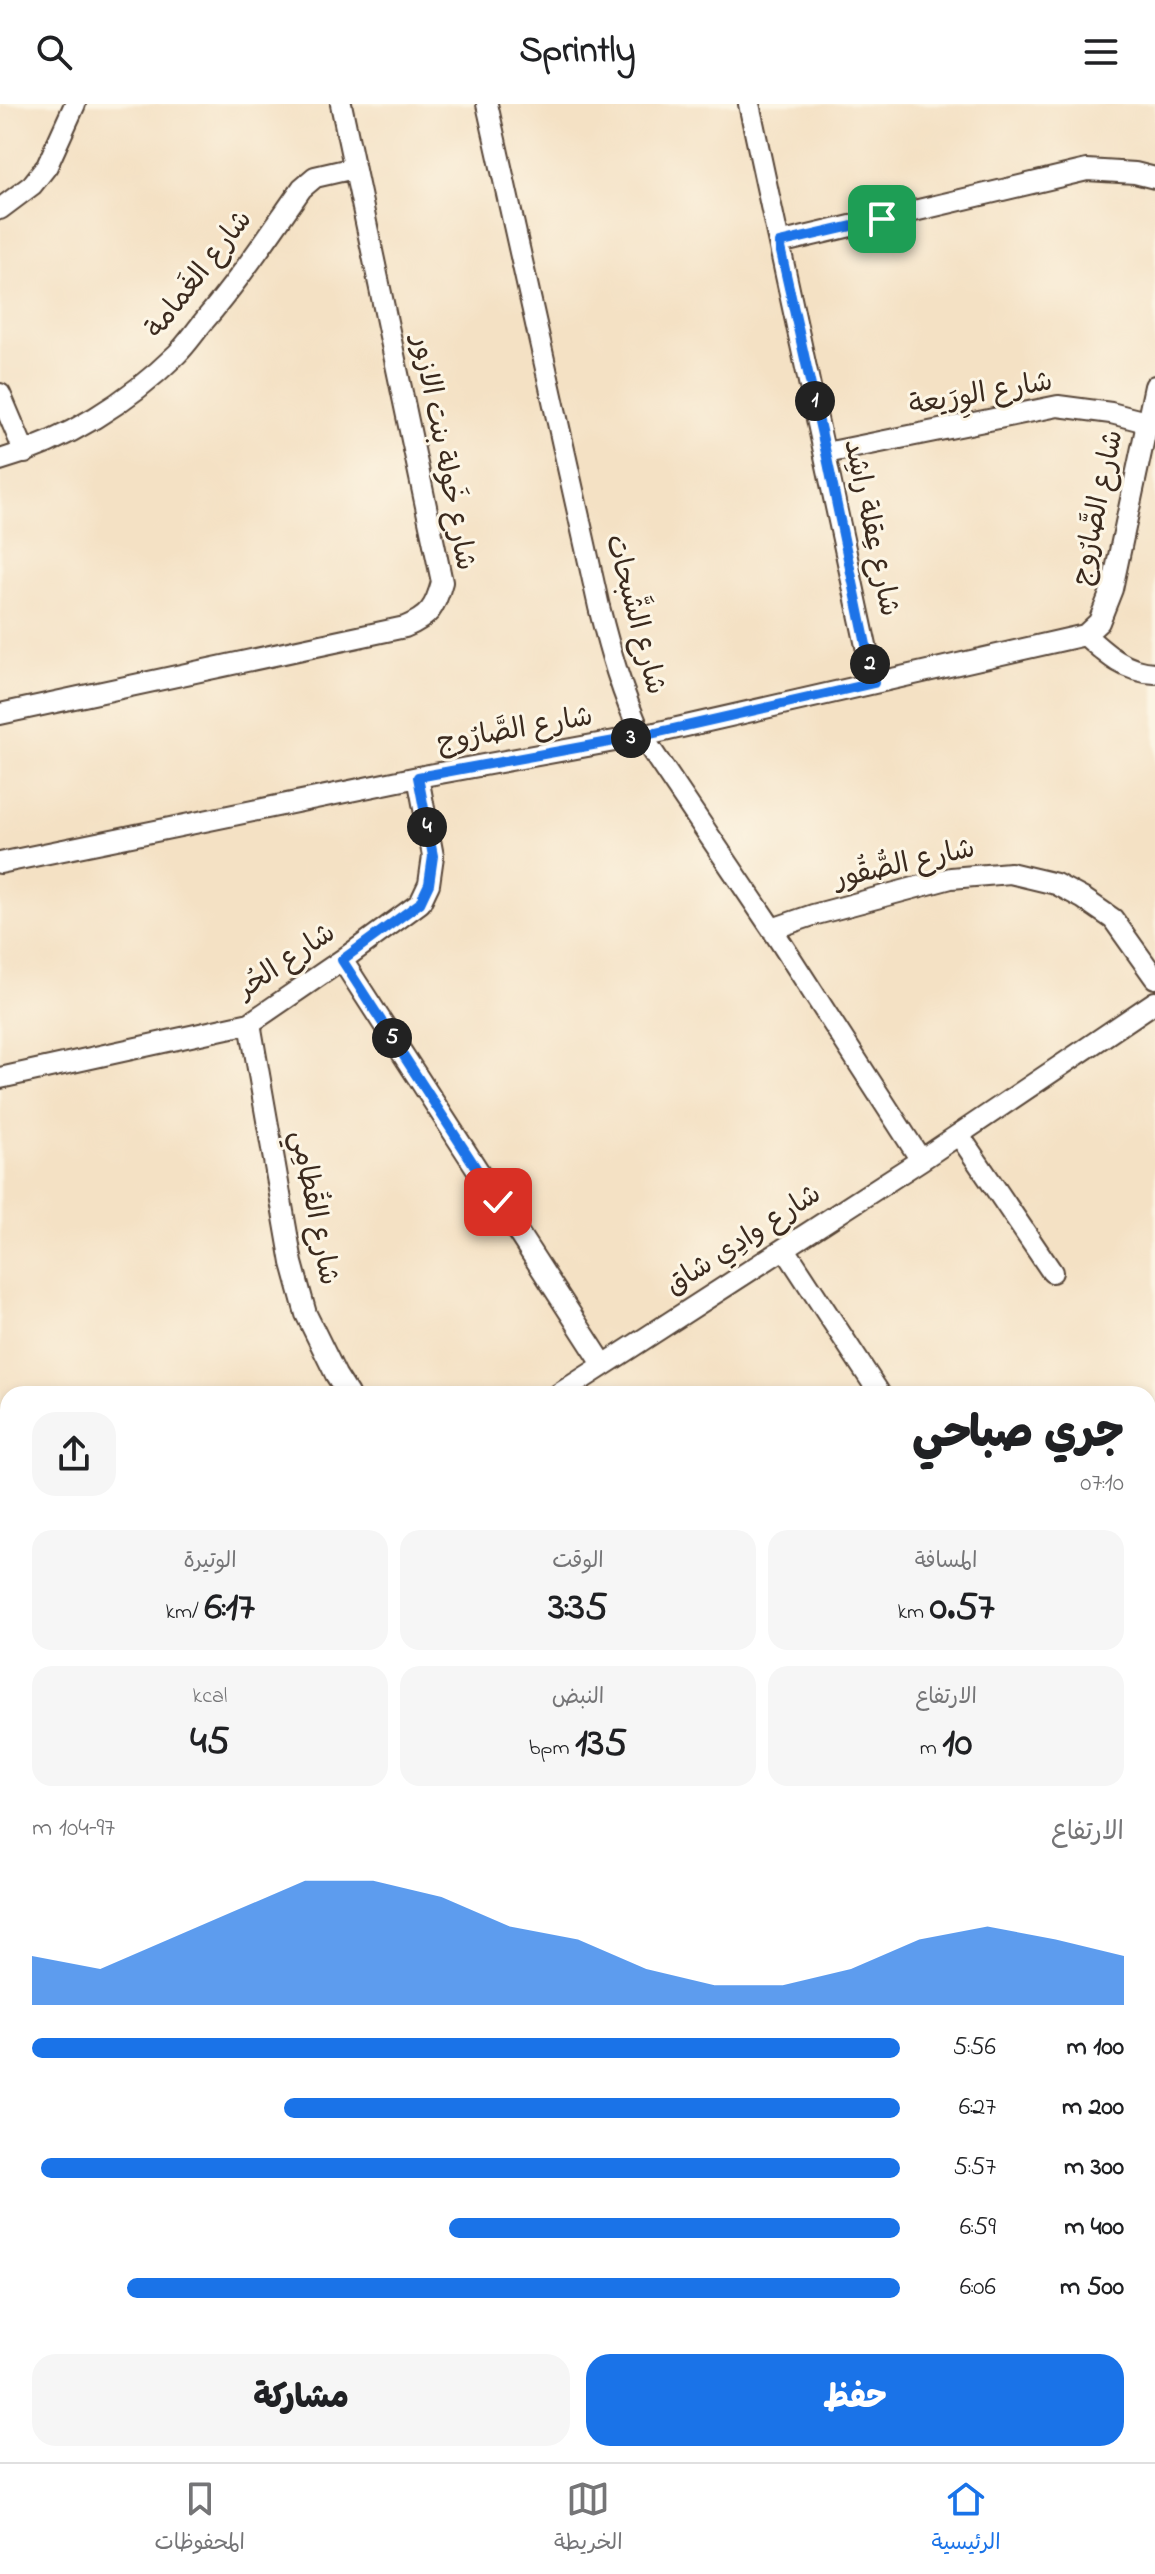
<!DOCTYPE html>
<html lang="ar">
<meta charset="utf-8">
<style>
body{margin:0;font-family:"Indie Flower","Playpen Sans Arabic",sans-serif;background:#f6f6f6;color:#202124;direction:rtl;height:100vh;display:flex;flex-direction:column;font-size:30px;white-space:nowrap}
*{box-sizing:border-box;margin:0}
p{font-size:26px;color:#757577}
.icon{flex:none;width:44px;height:44px;fill:none;stroke:currentColor;stroke-width:2;stroke-linecap:round;stroke-linejoin:round}
.map{position:relative;flex:1;overflow:hidden;direction:ltr}
.sheet{position:absolute;left:0px;top:1282px;width:1156px;height:1076px;display:flex;flex-direction:column;background:#fff;border-radius:24px 24px 0 0;box-shadow:0 4px 12px #0003;direction:rtl}
.sheet>*{flex:none}
.pin{position:absolute;display:grid;place-items:center;width:68px;height:68px;color:#fff;margin:-34px;border-radius:16px;box-shadow:0 4px 12px #0006}
.km{position:absolute;width:40px;height:40px;margin:-20px;border-radius:50%;background:#222;color:#fff;font-size:22px;line-height:40px;text-align:center}
.round{display:grid;place-items:center;flex:none;width:84px;height:84px;border-radius:24px;background:#f6f6f6}
.overview{display:flex;align-items:center;justify-content:space-between;height:136px;padding:0 32px}
h1{font-size:44px;font-weight:800;line-height:60px}
.stats{display:grid;grid-template-columns:repeat(3,1fr);gap:12px;height:136px;padding:8px 32px}
.stats div{display:grid;align-content:center;border-radius:20px;background:#f6f6f6;text-align:center}
.stats b{font-size:40px;font-weight:800}
.stats small{font-size:22px;font-weight:400}
.stats p{font-size:22px}
.chart{height:224px;padding:16px 32px}
.chart p{display:flex;justify-content:space-between}
.chart svg{width:100%;height:144px;margin-top:8px;fill:#1a73e8;opacity:.7}
.cta{display:flex;gap:16px;margin-top:auto;padding:16px 32px}
.cta a{flex:1;height:92px;border-radius:24px;background:#1a73e8;color:#fff;font-size:32px;font-weight:800;line-height:92px;text-align:center}
.cta a+a{background:#f6f6f6;color:#202124}
ul{padding:0 32px;list-style:none;font-size:26px}
li{display:grid;grid-template-columns:128px 96px 1fr;align-items:center;height:60px}
li i{height:20px;border-radius:10px;background:#1a73e8}
header{display:flex;justify-content:space-between;align-items:center;height:104px;padding:0 32px;background:#fff;font-size:36px;font-weight:800}
.menu{display:flex;justify-content:space-around;align-items:center;height:112px;border-top:2px solid #e0e0e0;background:#fff;font-size:22px;color:#757577}
.menu a{display:grid;justify-items:center;gap:4px}
.menu .active{color:#1a73e8}
.map>svg:first-child{display:block}
</style>
<header><svg class="icon" aria-label="menu" viewBox="0 0 24 24"><path d="M4 6h16M4 12h16M4 18h16"/></svg>Sprintly<svg class="icon" aria-label="search" viewBox="0 0 24 24"><circle cx="10" cy="10" r="6"/><path d="M15 15l6 6"/></svg></header>
<div class="map">
<svg width="1155" height="2358" viewBox="0 0 1155 2358">
<rect width="100%" height="100%" fill="#fcf5e5"/>
<filter id="ink" filterUnits="userSpaceOnUse"><feTurbulence type="fractalNoise" baseFrequency=".0125" numOctaves="2"/><feDisplacementMap in="SourceGraphic" scale="16" xChannelSelector="R" yChannelSelector="G"/><feConvolveMatrix kernelMatrix="1 2 1 2 8 2 1 2 1" color-interpolation-filters="sRGB"/></filter>
<filter id="wash" filterUnits="userSpaceOnUse"><feTurbulence type="fractalNoise" baseFrequency=".006" numOctaves="4" result="noise"/><feDisplacementMap in="SourceGraphic" scale="32" xChannelSelector="R" yChannelSelector="G"/><feGaussianBlur stdDeviation="1.8" result="paint"/><feColorMatrix in="noise" values="0 0 0 0 0 0 0 0 0 0 0 0 0 0 0 0 0 1.4 0 .05"/><feComposite in="paint" operator="in"/></filter>
<g filter="url(#wash)">
<rect width="100%" height="100%" fill="#f4e1c4"/>
</g>
<g filter="url(#ink)">
<g fill="none" stroke-linecap="round" stroke-linejoin="round">
<defs>
<path id="minor" d="M487,0L599,503C610,547 622,590 642,632L772,825L921,1056
M749,0L874,579
M0,105L32,81L47,62L75,0
M779,139L1087,66L1135,69L1155,74
M0,290L25,349
M826,349L1058,302L1111,309L1146,318
M0,356C66,337 128,298 177,250C187,240 195,228 204,217C240,175 270,129 302,84L315,73L354,64
M1085,531C1106,550 1125,568 1155,569
M0,610L405,523C429,513 435,504 442,478L341,0
M0,759L418,673L642,632L1085,531L1099,518L1112,485L1155,282
M772,825L813,811L951,774L1010,769L1056,780L1084,795L1113,815L1155,874
M342,856L603,1260
M250,919L292,1159L306,1210L336,1271L348,1290
M0,974L250,919L342,856L420,799L429,780L433,752L418,673
M959,1031L1052,1168
M785,1145L880,1290
M559,1290L921,1056L1155,898
M1148,1410L1155,1420
M0,1529L8,1543
M1148,1848L1155,1843
M0,2129L8,2140
M150,2350L155,2358
M607,2350L612,2358
M1047,2350L1052,2358
M399,2358L411,2350"/>
</defs>
<use href="#minor" stroke="#574537" stroke-width="24"/>
<use href="#minor" stroke="#fff" stroke-width="20"/>
</g>
</g>
<g fill="none" stroke-linecap="round" stroke-linejoin="round" filter="url(#ink)">
<defs>
<path id="route" d="M498,1098L342,856L420,799L429,780L433,752L418,673L642,632L874,579L826,349L779,139L882,115"/>
</defs>
<use href="#route" stroke="#fff" stroke-width="16"/>
<use href="#route" stroke="#1a73e8" stroke-width="10"/>
</g>
<g text-anchor="middle" dominant-baseline="central" stroke-width="6" stroke-linejoin="round" paint-order="stroke">
<g font-size="28" fill="#3b2a1e" stroke="#fcf5e5">
<text transform="translate(200 171) rotate(-52)">شارع الغَمامة</text>
<text transform="translate(981 291) rotate(-10)">شارع الوِرَيعة</text>
<text transform="translate(442 349) rotate(79)">شارع خَولة بنت الازور</text>
<text transform="translate(1099 404) rotate(-78)">شارع الصَّارُوج</text>
<text transform="translate(870 424) rotate(78)">شارع عِقلة راشِد</text>
<text transform="translate(634 511) rotate(75)">شارع الشَّبحات</text>
<text transform="translate(515 627) rotate(-10)">شارع الصَّارُوج</text>
<text transform="translate(905 761) rotate(-13)">شارع الصُّقُور</text>
<text transform="translate(287 858) rotate(-34)">شارع الحُر</text>
<text transform="translate(313 1104) rotate(79)">شارع القُطامِي</text>
<text transform="translate(744 1137) rotate(-33)">شارع وادِي شاق</text>
</g>
</g>
</svg>
<div class="pin" style="left:882px;top:115px;background:#1e9e55"><svg class="icon" aria-label="arrive" viewBox="0 0 24 24"><path d="M6 21V4h12l-3 4 3 4H6"/></svg></div>
<div class="pin" style="left:498px;top:1098px;background:#d93025"><svg class="icon" aria-label="check" viewBox="0 0 24 24"><path d="M5 12l5 5 9-10"/></svg></div>
<b class="km" style="left:815px;top:297px">1</b>
<b class="km" style="left:870px;top:560px">2</b>
<b class="km" style="left:631px;top:634px">3</b>
<b class="km" style="left:427px;top:723px">4</b>
<b class="km" style="left:392px;top:934px">5</b>
<section class="sheet">
<div class="overview"><div><h1>جري صباحي</h1><p>07:10</p></div><a class="round"><svg class="icon" aria-label="share" viewBox="0 0 24 24"><path d="M12 15V3M7 8l5-5 5 5M5 13v7h14v-7"/></svg></a></div>
<div class="stats">
<div><p>المسافة</p><b>0.57<small> km</small></b></div>
<div><p>الوقت</p><b>3:35</b></div>
<div><p>الوتيرة</p><b>6:17<small> /km</small></b></div>
</div>
<div class="stats">
<div><p>الارتفاع</p><b>10<small> m</small></b></div>
<div><p>النبض</p><b>135<small> bpm</small></b></div>
<div><p>kcal</p><b>45</b></div>
</div>
<div class="chart"><p><span>الارتفاع</span>97–104 m</p>
<svg viewBox="0 0 160 44" preserveAspectRatio="none"><path d="M0 44V29L10 33L20 24L30 15L40 6L50 6L60 11L70 20L80 24L90 33L100 38L110 38L120 33L130 24L140 20L150 24L160 29V44z"/></svg>
</div>
<ul>
<li><b>100 m</b>5:56<i style="width:100%"></i></li>
<li><b>200 m</b>6:27<i style="width:71%"></i></li>
<li><b>300 m</b>5:57<i style="width:99%"></i></li>
<li><b>400 m</b>6:59<i style="width:52%"></i></li>
<li><b>500 m</b>6:06<i style="width:89%"></i></li>
</ul>
<div class="cta"><a>حفظ</a><a>مشاركة</a></div>
</section>
</div>
<nav class="menu">
<a class="active"><svg class="icon" aria-label="home" viewBox="0 0 24 24"><path d="M3 11l9-7 9 7M6 9v11h12V9"/></svg>الرئيسية</a>
<a><svg class="icon" aria-label="map" viewBox="0 0 24 24"><path d="M3 6l6-2 6 2 6-2v14l-6 2-6-2-6 2zM9 4v14M15 6v14"/></svg>الخريطة</a>
<a><svg class="icon" aria-label="saved" viewBox="0 0 24 24"><path d="M7 4h10v16l-5-4-5 4z"/></svg>المحفوظات</a>
</nav>
